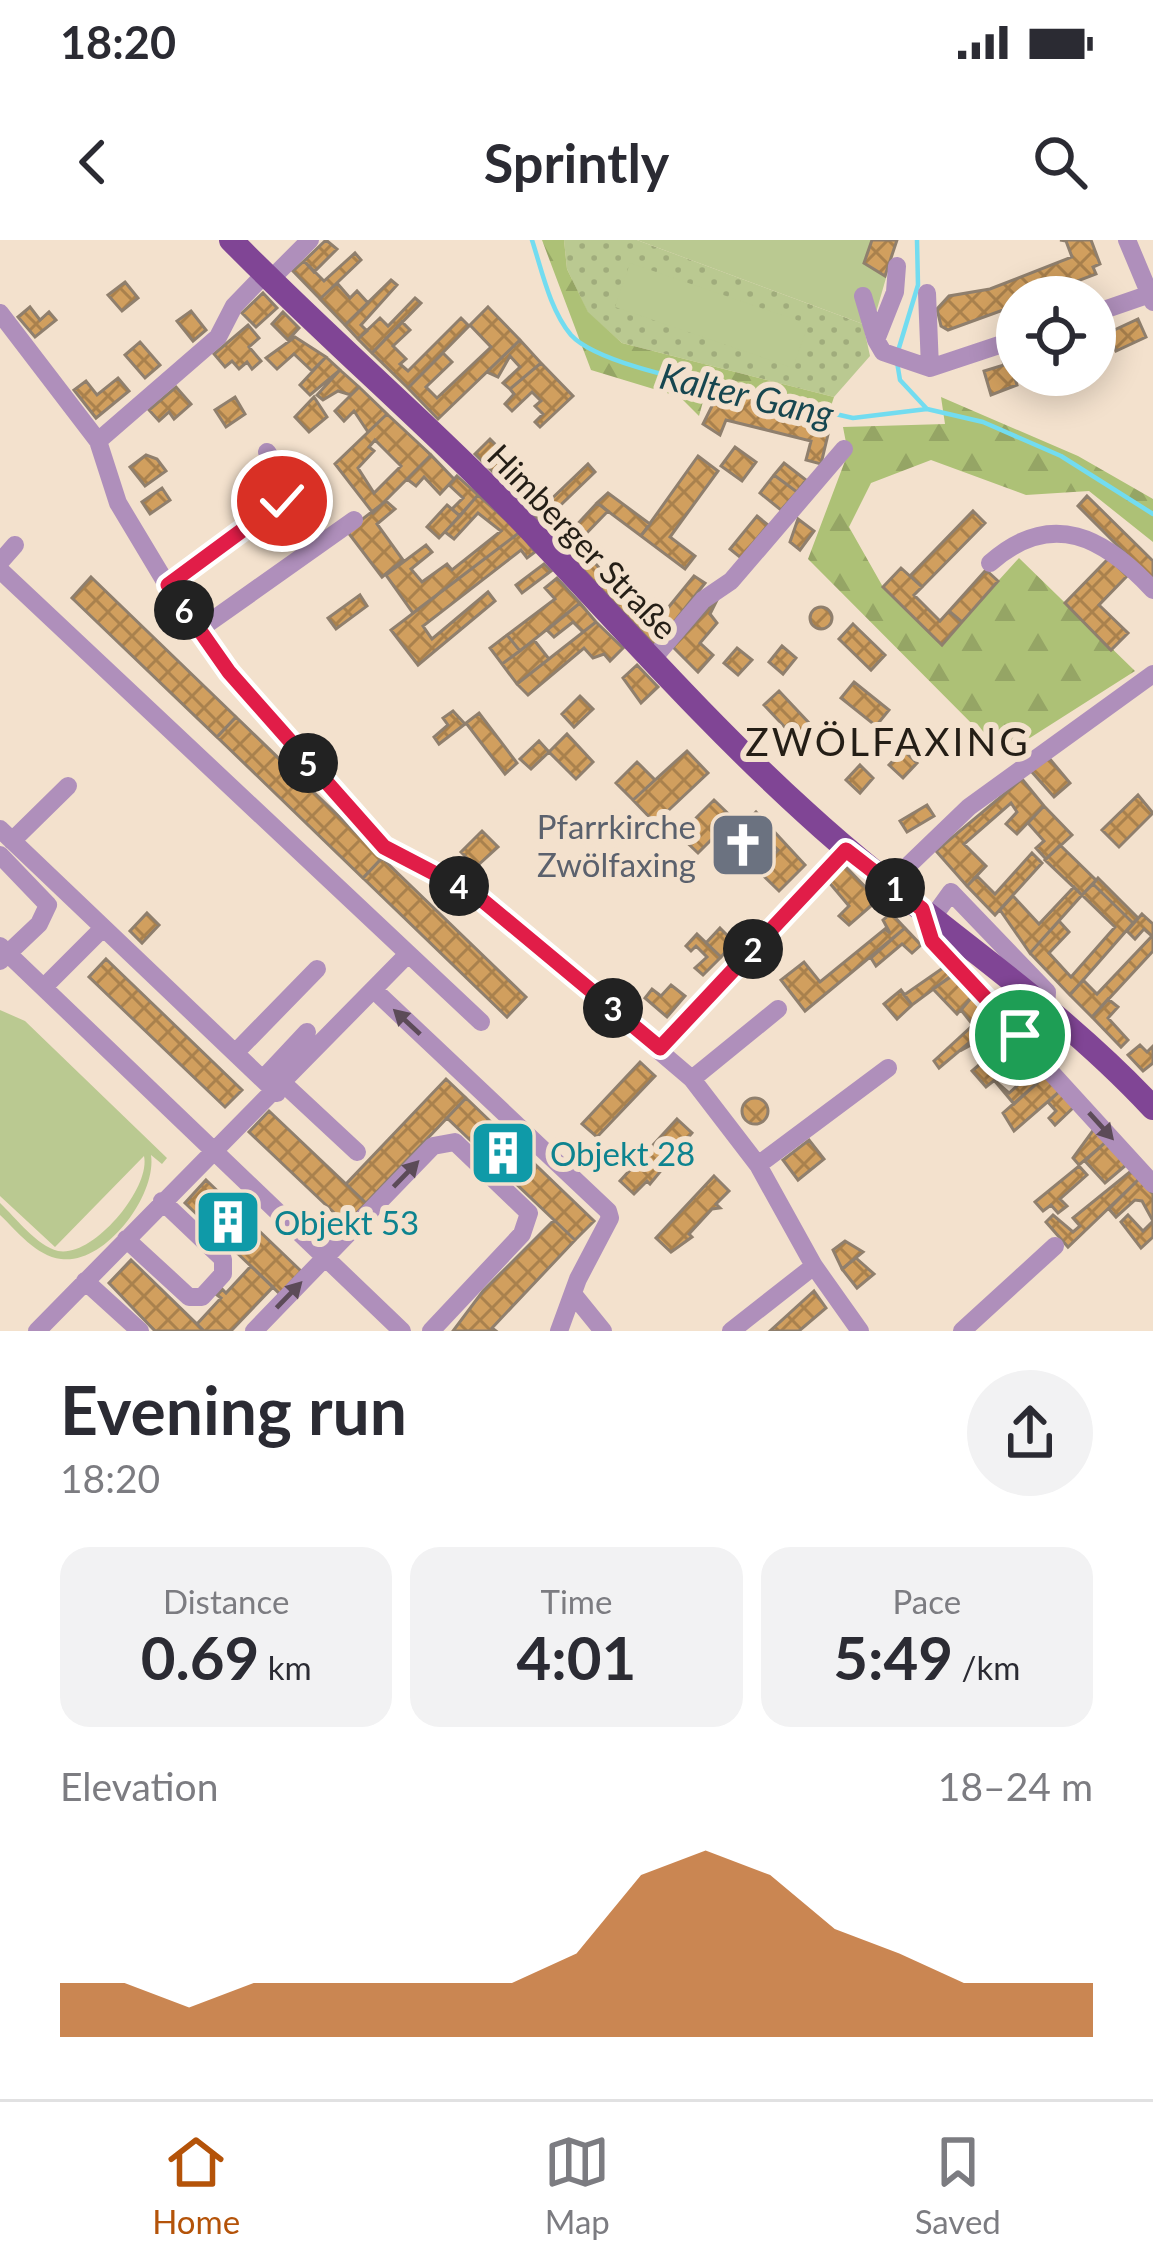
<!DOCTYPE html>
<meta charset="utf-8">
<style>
body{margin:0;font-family:Lato,sans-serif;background:#f2f2f3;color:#2b2b33;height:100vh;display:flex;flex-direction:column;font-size:45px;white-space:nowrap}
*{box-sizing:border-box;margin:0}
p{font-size:39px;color:#7c7c81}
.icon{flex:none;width:66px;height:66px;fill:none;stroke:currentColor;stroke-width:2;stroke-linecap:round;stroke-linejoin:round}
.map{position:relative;height:1091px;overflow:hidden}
.details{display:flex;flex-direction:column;background:#fff;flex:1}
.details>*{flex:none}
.buttons{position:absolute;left:996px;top:36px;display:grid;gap:24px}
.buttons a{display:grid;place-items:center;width:120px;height:120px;border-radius:50%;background:#fff;box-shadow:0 6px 30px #0003;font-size:60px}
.pin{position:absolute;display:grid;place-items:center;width:102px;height:102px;color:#fff;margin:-51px;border:6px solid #fff;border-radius:50%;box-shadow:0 3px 12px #0007}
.km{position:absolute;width:60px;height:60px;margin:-30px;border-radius:50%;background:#222;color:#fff;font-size:33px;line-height:60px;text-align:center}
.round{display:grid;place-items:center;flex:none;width:126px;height:126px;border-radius:63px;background:#f2f2f3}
.summary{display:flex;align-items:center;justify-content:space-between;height:204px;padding:0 60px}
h1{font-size:66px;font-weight:700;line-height:90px}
.stats{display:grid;grid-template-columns:repeat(3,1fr);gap:18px;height:204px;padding:12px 60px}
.stats div{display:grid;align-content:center;border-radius:30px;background:#f2f2f3;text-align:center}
.stats b{font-size:60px;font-weight:700}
.stats small{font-size:33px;font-weight:400}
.stats p{font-size:33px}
.chart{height:336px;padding:24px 60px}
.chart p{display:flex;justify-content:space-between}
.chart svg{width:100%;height:216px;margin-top:12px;fill:#b45309;opacity:.7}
.status{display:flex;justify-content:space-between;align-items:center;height:84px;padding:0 60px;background:#fff;direction:ltr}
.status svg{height:33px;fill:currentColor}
header{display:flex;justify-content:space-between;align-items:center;height:156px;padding:0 60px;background:#fff;font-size:54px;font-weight:700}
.menu{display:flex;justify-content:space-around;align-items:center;height:168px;border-top:3px solid #e1e1e2;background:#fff;font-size:33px;color:#7c7c81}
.menu a{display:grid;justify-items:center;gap:6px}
.menu .selected{color:#b45309}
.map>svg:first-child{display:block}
</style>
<div class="status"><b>18:20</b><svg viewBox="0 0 49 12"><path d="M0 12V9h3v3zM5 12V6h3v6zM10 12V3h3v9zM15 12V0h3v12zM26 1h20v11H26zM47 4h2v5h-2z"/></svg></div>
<header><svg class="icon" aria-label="back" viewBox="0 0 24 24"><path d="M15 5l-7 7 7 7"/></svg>Sprintly<svg class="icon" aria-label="search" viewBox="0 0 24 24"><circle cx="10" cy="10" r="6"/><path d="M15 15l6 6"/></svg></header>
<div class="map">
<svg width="1153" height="1091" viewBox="0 0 1153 1091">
<defs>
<pattern id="grass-dots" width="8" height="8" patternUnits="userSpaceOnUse" patternTransform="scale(3)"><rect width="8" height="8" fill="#bac991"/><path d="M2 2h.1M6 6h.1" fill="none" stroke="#a0ac7c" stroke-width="1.8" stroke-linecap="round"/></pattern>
<pattern id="forest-firs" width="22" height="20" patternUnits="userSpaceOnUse" patternTransform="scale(3)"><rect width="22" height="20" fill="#adc176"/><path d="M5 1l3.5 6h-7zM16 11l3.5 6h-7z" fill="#95a565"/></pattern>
<pattern id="building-cross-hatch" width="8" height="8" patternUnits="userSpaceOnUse" patternTransform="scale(3)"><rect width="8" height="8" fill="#d19f5e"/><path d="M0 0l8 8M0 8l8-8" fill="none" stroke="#a9814d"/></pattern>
</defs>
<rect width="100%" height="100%" fill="#f3e1cd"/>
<path fill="url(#grass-dots)" d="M564,0H637L863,84L870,116L834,157L622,103L588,73L567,29Z"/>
<path fill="url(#forest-firs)" d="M542,0H564L567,29L588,72L622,103L834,157L830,169L709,140L699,176L680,157L591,130Z
M941,157L1078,216L1153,259V302L1089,251L1026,255L931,220L871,243L849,287L883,347L941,404L1019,318L1135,431L1003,515L808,319L848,213L843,187L945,184Z"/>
<path fill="#bac991" d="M637,0H897L873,83L863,84Z
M630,23L808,84L793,128L615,67Z
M0,770L25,781L167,918L162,924L151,915C157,955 105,1025 61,1019C36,1016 17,991 0,975V963C16,978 37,1006 58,1011C93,1018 151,948 144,916L55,1007L0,956Z"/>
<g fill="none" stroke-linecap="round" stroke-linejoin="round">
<path stroke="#72dcf0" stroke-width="4.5" d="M532,0C542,31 550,70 571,95C597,124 700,143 739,152
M898,111L918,45L917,0
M897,122L900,140L927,169
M756,156L853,178L927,169L983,182L1061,216L1153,274"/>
</g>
<path fill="url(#building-cross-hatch)" stroke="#8f7f6d" stroke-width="3" fill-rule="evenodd" d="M326,0L337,9L314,32L304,21Z
M872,0H897L885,36L864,23Z
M1060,0H1091L1100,24L1093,27L1096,34L1036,57H1017V65L948,90L941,86L937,69L949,56L990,49L1072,17L1066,1Z
M355,13L361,20L320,59L293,31L304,21L324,41Z
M391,40L397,45L361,85L367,91L358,99L345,85Z
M125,42L138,58L122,71L108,55Z
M337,43L350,58L357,51L368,63L345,85L320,59Z
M263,53L277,68L256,87L242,73Z
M415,58L421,63L372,113L358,99L380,78L388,86Z
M30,67L40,80L49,72L56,80L35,97L18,77Z
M488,67L520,100L438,179L408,148L443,113L452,122L426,147L437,158L491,107L470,85Z
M191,71L206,90L193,101L177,81Z
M283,72L299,88L288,100L272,84Z
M461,78L469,86L408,148L372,113L402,82L410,90L393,106L406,119L400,124L408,131Z
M1138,79L1146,97L1116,111L1108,93Z
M248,85L259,98L249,107L261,121L252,129L247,122L239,129L232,121L225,127L214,114Z
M295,97L326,117L312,131L294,114L277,129L266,118Z
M520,100L541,123L510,149L503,143L520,127L510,116L498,137L487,132Z
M140,102L160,125L145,138L125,115Z
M1008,114L1017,145L991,155L984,131L1004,125L1002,116Z
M326,117L340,130L310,155L300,145Z
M541,123L573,156L540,187L535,182L543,174L535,166L541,161L532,152L512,171L505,164L514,154L510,149Z
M340,130L359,147L351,155L338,151L323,160L317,155Z
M118,138L129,151L96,178L74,150L86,141L97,155Z
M176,147L191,164L174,179L169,172L159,181L149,170Z
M359,147L387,174L368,192L354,171L344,181L335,171Z
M739,147L762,154L759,167L830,186L821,224L806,220L811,201L726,180L720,195L703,184L717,156L735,161Z
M235,157L245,174L226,187L215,170Z
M314,157L327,177L309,192L295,177Z
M387,174L431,215L373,273L335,224ZM375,200L401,226L374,253L358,228L374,211L369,207Z
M490,199L508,217L493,232L475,214Z
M735,207L756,222L742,241L721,226Z
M146,215L157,219L166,231L145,246L130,227Z
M431,215L454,239L440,254L424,237L416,246L407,239Z
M698,216L718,231L670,297L695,316L685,329L641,296Z
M784,223L806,240L797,252L774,235Z
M588,224L595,232L542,283L514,253L523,245L544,266Z
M774,235L797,252L781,270L760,253Z
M457,236L478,255L460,276L452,269L463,258L449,245Z
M162,248L170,260L150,274L142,262Z
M608,253L650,284L641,296L597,263Z
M478,255L520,292L413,373L386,335L426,305L432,312L411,329L422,342L447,324L452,330L501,291L478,273L454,299L445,292Z
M1087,256L1153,321V341L1078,266Z
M386,261L395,269L377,284L403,320L382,337L347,291Z
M597,263L608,271L578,302L626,361L654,385L694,336L705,343L655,406L559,304Z
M447,265L460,276L439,298L427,287Z
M973,271L985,283L922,347L910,336Z
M757,276L768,285L741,318L730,309Z
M798,279L814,291L800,310L790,302Z
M520,292L535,312L527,318L521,310L423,386L432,399L488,352L495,361L418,425L391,390Z
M1109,318L1127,336L1099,365L1128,393L1111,410L1065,363Z
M544,324L551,331L522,353L516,345Z
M901,328L922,347L914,355L940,381L949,371L962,382L942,405L883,347Z
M986,330L998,341L962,382L949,371Z
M91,337L236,477L217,497L72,358Z
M557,338L580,363L520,411L507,395L555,359L545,348Z
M360,355L367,366L336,389L328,378Z
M718,358L710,374L717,383L700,403L713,415L698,432L673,407Z
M580,363L596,382L583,392L573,382L554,397L547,390Z
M810 378a11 11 0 1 1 22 0a11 11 0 1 1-22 0Z
M596,382L623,408L610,421L604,414L593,418L584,408L528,455L517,444Z
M853,384L885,415L871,430L839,399Z
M507,395L520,411L502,424L490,408Z
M534,400L549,419L517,444L502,424Z
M782,406L796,418L783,434L769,422Z
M737,408L752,420L738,435L724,423Z
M637,425L658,447L641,463L623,438Z
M854,442L889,470L876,486L841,458Z
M779,451L810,484L795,498L764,465Z
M580,456L593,469L574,487L562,474Z
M453,471L465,484L439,504L434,497L448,485L443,478Z
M479,473L517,523L505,534L466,483Z
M236,477L382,618L363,638L217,497Z
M567,494L593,522L576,539L549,512Z
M539,501L549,512L531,529L520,519Z
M903,510L917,523L903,538L889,525Z
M687,511L708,533L655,583L633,560Z
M1049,518L1070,543L1054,557L1031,531Z
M637,522L655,540L633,560L616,543Z
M860,525L873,538L860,553L846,540Z
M1022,539L1044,566L1017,594L1006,584L1017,572L1011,563L964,604L986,626L967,646L936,611Z
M1138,555L1153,573L1119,607L1102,590Z
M714,560L742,587L756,572L805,625L779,651L719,592L698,613L679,595ZM758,591L778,610L769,620L748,600Z
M927,565L934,576L907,592L900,581Z
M1044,566L1072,595L1046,619L1036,608L1044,601L1028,583Z
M482,591L498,607L476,627L461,612Z
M1060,605L1096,640L1082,655L1045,620Z
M1032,613L1042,623L995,675L967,646L977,636L995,654Z
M382,618L526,757L507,777L363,638Z
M844,625L878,660L849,685L839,676L849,666L828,641Z
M1098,638L1138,678L1133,683L1093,644Z
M1093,644L1133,683L1070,755L1030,713L1059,681L1069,692L1049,713L1071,737L1115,687L1082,655Z
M1074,647L1082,655L1030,713L1000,670L1013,656L1039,684Z
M147,673L159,685L142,703L130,691Z
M891,673L905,688L805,771L781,740L804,722L820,742L885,689L890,693L883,680Z
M1142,674L1153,684V711L1092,777L1070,755L1083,740L1097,754L1152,696L1144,689L1135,699L1127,691Z
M720,688L734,702L721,717L706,703Z
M905,688L921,705L912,713L902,704L876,726L871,718Z
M697,694L721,717L703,735L695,728L707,717L696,706L691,711L686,706Z
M106,719L242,850L225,867L89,737Z
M943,728L951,736L912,765L904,755Z
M952,736L972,757L957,774L933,749Z
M671,745L685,756L667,777L645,758L652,749L661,756Z
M901,750L912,765L897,779L884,764Z
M972,757L995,781L939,828L934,821L973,785L961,770Z
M1108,759L1118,767L1108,778L1128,800L1121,807L1092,777Z
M995,781L1011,797L1000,806L991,797L976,810L971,805L960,811Z
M1011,797L1026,812L1011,825L1002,816L987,829L996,839L986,847L972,831Z
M1140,805L1147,812L1153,806V823L1143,831L1128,815Z
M640,822L655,836L597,897L582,884Z
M1038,827L1045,836L1014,864L994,840L1009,853Z
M1046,835L1060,851L1014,891L1003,873Z
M446,839L466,858L366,963L346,944Z
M1060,851L1074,867L1055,885L1049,878L1056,871L1048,862Z
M466,858L594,981L575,1000L447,878Z
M742 871a13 13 0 1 1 26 0a13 13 0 1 1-26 0Z
M269,871L366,963L346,984L249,892Z
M677,879L692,893L650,944L647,941L634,954L620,941Z
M1094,889L1106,902L1079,925L1073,918Z
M809,900L824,919L798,940L783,920Z
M1106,902L1126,925L1105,943L1085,921Z
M1079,926L1087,935L1060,959L1067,966L1058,973L1051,965L1043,971L1035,962Z
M1131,931L1139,939L1068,1007L1046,982L1053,975L1073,992L1080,986L1073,978Z
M714,936L729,951L716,964L720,968L712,969L689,994L692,997L671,1012L656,998Z
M1139,939L1153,954V981L1142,961L1135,960L1116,977L1109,969Z
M206,940L301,1031L280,1054L185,963Z
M1128,975L1143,991L1153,981V997L1141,1008L1121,982Z
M554,980L575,1000L492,1088L496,1091H453L483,1051Z
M845,1001L863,1012L842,1029L833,1010Z
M856,1018L874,1034L857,1048L842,1029Z
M131,1020L197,1084L204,1091H155L109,1043Z
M251,1026L273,1047L231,1091H204L197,1084L221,1058L217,1055L222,1049L226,1053Z
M814,1051L826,1068L799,1091H770Z"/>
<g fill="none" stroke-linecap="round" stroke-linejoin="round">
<path stroke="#af8fbb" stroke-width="18" d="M1127,0L1153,62
M897,26L895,52L876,100L883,112L930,128
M270,40L310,0
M927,53L930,128
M863,56L876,100
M0,73L98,201L118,263L178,363L229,432L384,607L476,655L692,839L758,925L814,1026L860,1091
M1095,73L1153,53
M930,128L1017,99
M98,201L218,97L234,66L265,34
M0,322L15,305
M990,323C1052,268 1105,298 1153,350
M0,330L481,782
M168,345L288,256L290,247L267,212
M200,389L354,280
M651,421L703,360L731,341L844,209
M0,589L277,853
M12,601L68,546
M0,615L48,665L39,684L0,721
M889,644L969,567L1153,434
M923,670L931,701L1153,944
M933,677L951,652L1047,752L1046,766L1020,795
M0,706L402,1091
M44,747L102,689
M374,750L608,971L610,978L578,1039L559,1091
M660,808L846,610
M235,813L317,729
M263,839L307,792
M692,839L778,769
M285,845L357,912
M758,925L888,828
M126,999L189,1057H202L223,1034V1019L162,961
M85,1041L140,1091
M573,1054L603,1091
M37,1091L408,714
M254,1091L433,906L455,902L529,973L522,994L431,1091
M731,1091L814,1026
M962,1091L1055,1006"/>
<path stroke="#804595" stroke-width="24" d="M231,0C331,102 441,195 539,299C627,392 711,487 806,573C918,676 1049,756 1153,868"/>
</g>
<defs><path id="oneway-solid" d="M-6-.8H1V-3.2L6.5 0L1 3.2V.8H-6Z" transform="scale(3)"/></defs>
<g fill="#5c4b58">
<use href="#oneway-solid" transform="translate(407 782) rotate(-137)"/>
<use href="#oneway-solid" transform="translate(1101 886) rotate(48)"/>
<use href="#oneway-solid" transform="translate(406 934) rotate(-46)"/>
<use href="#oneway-solid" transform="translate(289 1055) rotate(-46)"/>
</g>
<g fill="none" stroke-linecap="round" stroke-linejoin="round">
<defs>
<path id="route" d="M282,261L168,345L229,432L384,607L476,655L660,808L846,610L922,669L932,701L1020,795"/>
</defs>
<use href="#route" stroke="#fff" stroke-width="24"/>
<use href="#route" stroke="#e11d48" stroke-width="15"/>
</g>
<defs>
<symbol id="church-square" viewBox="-11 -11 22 22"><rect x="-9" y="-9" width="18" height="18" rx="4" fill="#6b7280" stroke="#f3e1cd"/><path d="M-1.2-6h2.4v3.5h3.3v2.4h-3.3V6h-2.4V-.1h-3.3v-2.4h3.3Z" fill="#fff"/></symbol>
<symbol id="building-square" viewBox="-11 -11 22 22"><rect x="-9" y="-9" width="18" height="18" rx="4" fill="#0f9aa8" stroke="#f3e1cd"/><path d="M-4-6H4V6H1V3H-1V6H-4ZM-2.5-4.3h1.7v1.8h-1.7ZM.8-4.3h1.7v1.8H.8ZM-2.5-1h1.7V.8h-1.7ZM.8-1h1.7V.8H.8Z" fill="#fff"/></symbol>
</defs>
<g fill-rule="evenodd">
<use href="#church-square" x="705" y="567" width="76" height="76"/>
<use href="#building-square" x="465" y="875" width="76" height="76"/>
<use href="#building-square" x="190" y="944" width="76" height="76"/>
</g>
<g text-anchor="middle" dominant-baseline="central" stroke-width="12" stroke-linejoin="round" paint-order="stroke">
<g font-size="33" fill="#241e16" stroke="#f3e1cd">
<text transform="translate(583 301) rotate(46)">Himberger Straße</text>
</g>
<g font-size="33" fill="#5b616d" stroke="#f3e1cd" text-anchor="end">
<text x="696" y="586">Pfarrkirche<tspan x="696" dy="38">Zwölfaxing</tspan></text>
</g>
<g font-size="33" fill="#0d838f" stroke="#f3e1cd" text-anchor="start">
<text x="550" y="913">Objekt 28</text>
<text x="274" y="982">Objekt 53</text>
</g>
<g font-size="36" font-style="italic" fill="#174750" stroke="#f3e1cd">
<text transform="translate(747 154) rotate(13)">Kalter Gang</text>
</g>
<g font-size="39" letter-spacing="3" fill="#241e16" stroke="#f3e1cd">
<text x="888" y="501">ZWÖLFAXING</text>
</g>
</g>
</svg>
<div class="buttons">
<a><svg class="icon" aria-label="locate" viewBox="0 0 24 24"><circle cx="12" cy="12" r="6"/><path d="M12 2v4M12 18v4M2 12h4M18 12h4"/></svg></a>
</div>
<div class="pin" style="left:1020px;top:795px;background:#1e9e55"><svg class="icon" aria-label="arrive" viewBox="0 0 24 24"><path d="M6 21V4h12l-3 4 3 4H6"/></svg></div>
<div class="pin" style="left:282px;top:261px;background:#d93025"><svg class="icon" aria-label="check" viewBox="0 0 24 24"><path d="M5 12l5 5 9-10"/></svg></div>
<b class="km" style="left:895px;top:648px">1</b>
<b class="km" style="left:753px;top:709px">2</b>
<b class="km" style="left:613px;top:768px">3</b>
<b class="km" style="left:459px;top:646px">4</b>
<b class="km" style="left:308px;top:523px">5</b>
<b class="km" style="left:184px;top:370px">6</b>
</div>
<section class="details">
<div class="summary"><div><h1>Evening run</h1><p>18:20</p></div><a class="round"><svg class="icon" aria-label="share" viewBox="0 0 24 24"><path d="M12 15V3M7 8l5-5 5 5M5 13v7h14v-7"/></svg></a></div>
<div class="stats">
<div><p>Distance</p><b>0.69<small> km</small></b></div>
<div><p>Time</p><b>4:01</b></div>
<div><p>Pace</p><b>5:49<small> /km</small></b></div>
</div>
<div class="chart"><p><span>Elevation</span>18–24 m</p>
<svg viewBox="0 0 160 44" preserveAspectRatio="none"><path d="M0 44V33L10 33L20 38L30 33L40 33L50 33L60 33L70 33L80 27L90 11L100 6L110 11L120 22L130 27L140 33L150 33L160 33V44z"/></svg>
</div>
</section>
<nav class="menu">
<a class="selected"><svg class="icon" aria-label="home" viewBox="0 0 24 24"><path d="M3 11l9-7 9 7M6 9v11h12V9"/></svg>Home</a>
<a><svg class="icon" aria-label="map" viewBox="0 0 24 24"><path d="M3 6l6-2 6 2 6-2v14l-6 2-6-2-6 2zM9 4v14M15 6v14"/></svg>Map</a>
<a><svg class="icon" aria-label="saved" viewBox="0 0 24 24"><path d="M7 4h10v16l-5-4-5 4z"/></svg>Saved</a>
</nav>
